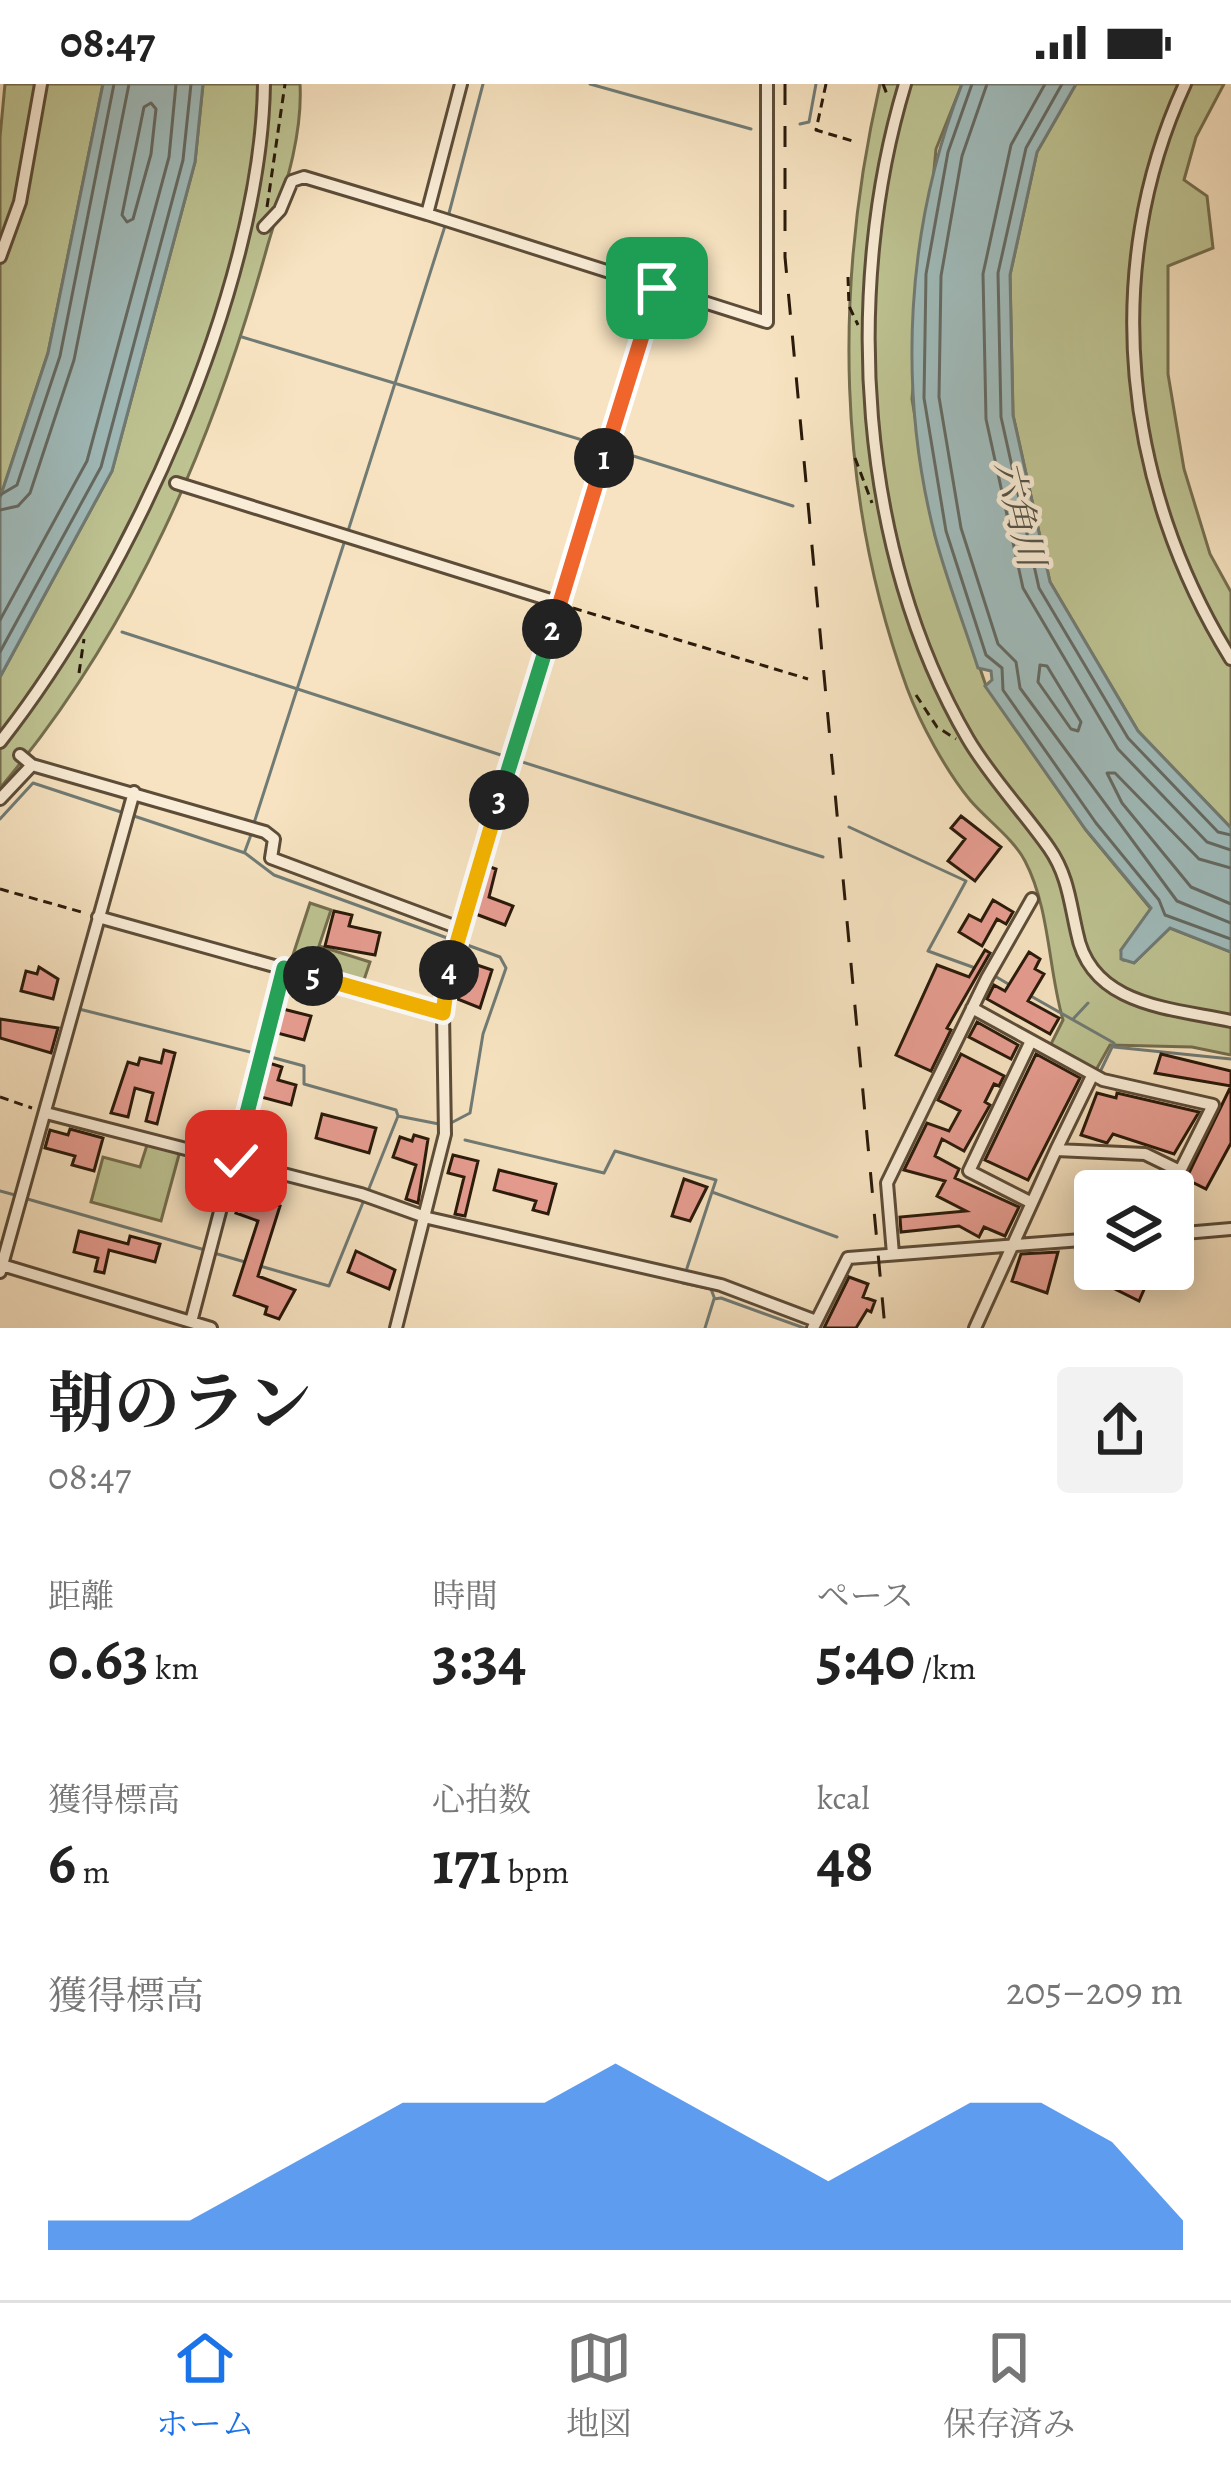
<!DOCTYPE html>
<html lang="ja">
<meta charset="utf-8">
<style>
body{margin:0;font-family:Alegreya,"Noto Serif JP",serif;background:#f2f2f2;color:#222;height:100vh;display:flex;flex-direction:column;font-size:45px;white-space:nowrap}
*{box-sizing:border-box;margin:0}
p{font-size:39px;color:#767676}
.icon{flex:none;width:66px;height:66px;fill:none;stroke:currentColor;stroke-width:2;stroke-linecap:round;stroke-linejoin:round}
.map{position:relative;height:1244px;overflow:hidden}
.details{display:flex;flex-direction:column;background:#fff;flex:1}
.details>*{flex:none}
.buttons{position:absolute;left:1074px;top:1086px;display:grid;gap:24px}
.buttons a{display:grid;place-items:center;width:120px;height:120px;border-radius:12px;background:#fff;box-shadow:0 6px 30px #0003;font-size:60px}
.pin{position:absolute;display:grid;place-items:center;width:102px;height:102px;color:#fff;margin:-51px;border-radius:24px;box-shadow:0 6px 18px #0006}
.km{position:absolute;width:60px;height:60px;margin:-30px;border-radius:50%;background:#222;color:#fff;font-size:33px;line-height:60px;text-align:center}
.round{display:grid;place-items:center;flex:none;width:126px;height:126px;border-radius:12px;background:#f2f2f2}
.summary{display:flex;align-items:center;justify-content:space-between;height:204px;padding:0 48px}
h1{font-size:66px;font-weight:700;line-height:90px}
.stats{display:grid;grid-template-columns:repeat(3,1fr);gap:18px;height:204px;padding:12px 48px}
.stats div{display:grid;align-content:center}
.stats b{font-size:60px;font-weight:700}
.stats small{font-size:33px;font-weight:400}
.stats p{font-size:33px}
.chart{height:336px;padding:24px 48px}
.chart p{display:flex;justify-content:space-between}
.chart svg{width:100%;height:216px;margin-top:12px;fill:#1a73e8;opacity:.7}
.status{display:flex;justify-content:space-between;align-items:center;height:84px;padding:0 60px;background:#fff;direction:ltr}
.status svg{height:33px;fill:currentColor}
.dock{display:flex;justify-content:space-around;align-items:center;height:168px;border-top:3px solid #e0e0e0;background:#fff;font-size:33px;color:#767676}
.dock a{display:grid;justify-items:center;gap:6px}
.dock .selected{color:#1a73e8}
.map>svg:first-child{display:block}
</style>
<div class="status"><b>08:47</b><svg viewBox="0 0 49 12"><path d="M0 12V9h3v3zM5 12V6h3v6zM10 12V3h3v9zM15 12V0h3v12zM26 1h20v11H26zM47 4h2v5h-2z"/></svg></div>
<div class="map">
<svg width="1231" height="1244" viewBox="0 0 1231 1244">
<rect width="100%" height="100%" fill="#f7e3c1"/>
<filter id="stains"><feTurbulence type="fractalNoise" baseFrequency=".00167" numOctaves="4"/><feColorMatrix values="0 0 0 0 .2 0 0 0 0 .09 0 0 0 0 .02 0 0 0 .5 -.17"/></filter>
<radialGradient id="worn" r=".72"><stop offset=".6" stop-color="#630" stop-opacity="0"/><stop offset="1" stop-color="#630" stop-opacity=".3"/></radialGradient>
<path fill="#bec392" stroke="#746e4e" stroke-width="3" d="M5,0H103L48,269L0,414V53Z
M203,0H300C303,53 283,110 268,160C214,356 133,547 0,704V593L112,387L195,78Z
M880,0H962L936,65L912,315L935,451L986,602L1086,746L1151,825L1121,866L1123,876L1135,878L1170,844L1231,868V971L1192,963L1110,961L1096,986L1050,962L1063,936C1048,884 1050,825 1025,777C1013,754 987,736 970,716C946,687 920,639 907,604C836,408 834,201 880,0Z
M1076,0H1224L1196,53L1184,96L1207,112L1213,164L1168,182V290L1184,385L1210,470L1231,508V744L1138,647L1050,498L1013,331L1010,191L1037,68Z
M310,819L331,826L319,862L370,878L362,902L290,880Z
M148,1058L180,1067L161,1137L91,1118L103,1073L140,1083Z"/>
<path fill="#a0bcbc" stroke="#707b75" stroke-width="3" d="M103,0H203L195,78L112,387L0,593V414L48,269Z
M962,0H1076L1037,68L1010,191L1013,331L1050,498L1138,647L1231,744V868L1170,844L1134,879L1121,875V866L1151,824L1086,746L985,602L992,596L991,587L978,584C964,540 947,497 935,452C897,304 906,142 962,0Z"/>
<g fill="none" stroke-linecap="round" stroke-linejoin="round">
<path stroke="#646a63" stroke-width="3" d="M972,0L948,68L926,190L924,314L946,447L986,571L1002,584L1003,606L1096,739L1159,816L1165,831L1231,855
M987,0L962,72L941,192L939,313L961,444L998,560L1016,578L1020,604L1177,817L1231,839
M1045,0L1011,61L983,190L986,335L1023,504L1118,665L1207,758L1231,766
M1062,0L1026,64L998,189L1001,333L1039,504L1128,654L1218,748L1231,751
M151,19L156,25L151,70L133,135L127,138L122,131L144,23Z
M0,411L17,401L60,272L114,0
M0,426L18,422L30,409L74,276L129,0
M0,536L87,377L169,73L176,0
M0,568L101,383L183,76L191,0
M1040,581L1047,582L1081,638L1078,647L1071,645L1038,598Z
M1231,784L1199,775L1115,689H1107L1122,719L1191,803L1231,820"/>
<path stroke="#707b75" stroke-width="3" d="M590,0L751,45
M800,40L809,38L816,0
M448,133L483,0
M242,253L602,362
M611,365L793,422
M348,447L445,142
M122,548L507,673
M516,676L823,773
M131,731L245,769L274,791L450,855
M0,735L33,699L121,728
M254,739L345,456
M849,743L966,797L928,867L978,885
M245,767L252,748
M993,891L1010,901
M1029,911L1114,959L1072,1046
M79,925L258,970
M1074,934L1088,919
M1114,963L1231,975
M267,972L304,982V1000L396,1026L398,1032
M449,1040L470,1029L483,950L506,884L500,873L459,858
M465,1056L604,1089L615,1067L716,1096L712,1108L837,1153
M0,1107L15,1111
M368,1107L398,1032L439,1040
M24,1114L205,1166
M214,1169L245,1178
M260,1182L329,1202L364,1116
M687,1184L712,1108
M683,1199L711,1205L714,1213
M705,1244L714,1215L721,1214L804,1244
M982,1244L998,1207"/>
</g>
<path fill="#e79d91" stroke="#29190a" stroke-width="3" d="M961,732L1001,763L975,797L948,777L965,755L951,744Z
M490,783L496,785L489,813L513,822L505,841L473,829Z
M993,816L1013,828L1006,840L997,835L982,862L959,848L969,831L981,837Z
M334,827L352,831L349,842L380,849L375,871L325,862Z
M985,866L990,869L947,944L951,946L931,987L896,971L937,881L969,893Z
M1029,868L1040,875L1035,885L1044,890L1028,917L1059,934L1050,950L987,915L994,901L1005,907Z
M474,880L492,886L480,924L455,914Z
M39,883L58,895L53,915L21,907L26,887L37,890Z
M283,925L311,932L304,956L277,949Z
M0,935L58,944L51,969L0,954Z
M977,938L1018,961L1011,975L969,953Z
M164,966L175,969L157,1040L146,1037L153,1009L135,1004L128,1033L111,1029L128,978L138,981L140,974L161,979Z
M961,970L1004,992L999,1002L994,1000L985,1018L990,1021L964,1067L942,1055L935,1072L959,1085L955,1094L1019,1123L1005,1152L984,1143L979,1153L959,1142L901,1148L900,1133L966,1127L937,1112L945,1097L904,1086L927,1039L949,1047L960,1027L938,1016Z
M1036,970L1080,994L1028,1096L985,1076Z
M1161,970L1231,987V1002L1155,989Z
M269,979L282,983L278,996L296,1001L291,1021L261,1013Z
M1231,1002V1059L1206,1105L1186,1095Z
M1097,1009L1116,1014L1117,1009L1199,1028L1174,1070L1113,1050L1107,1059L1081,1051Z
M322,1030L376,1044L369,1069L316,1054Z
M70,1045L103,1054L94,1087L72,1081L75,1072L45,1064L50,1046L68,1051Z
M414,1051L428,1055L418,1119L406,1115L416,1081L393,1073L400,1053L412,1057Z
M453,1071L478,1077L465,1132L455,1130L464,1093L448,1089Z
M499,1086L556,1100L548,1130L533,1126L536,1117L494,1106Z
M684,1095L707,1103L690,1137L672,1132Z
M243,1110L280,1122L258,1192L295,1206L279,1235L265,1230L267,1223L234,1211L258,1137L236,1129Z
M79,1147L128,1160L130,1152L160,1160L155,1178L109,1166L104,1189L95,1187L98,1174L74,1168Z
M356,1167L395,1186L389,1205L348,1188Z
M1058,1168L1047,1209L1012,1197L1021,1170Z
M1122,1185H1153L1139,1217L1113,1204Z
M849,1193L868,1200L863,1213L875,1217L871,1228L867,1226L856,1244H824Z"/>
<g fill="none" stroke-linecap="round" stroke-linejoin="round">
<defs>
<path id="minor" d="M461,0L427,130L767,238V0
M905,0C843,205 858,467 968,655C991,694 1023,727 1049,764C1068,791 1070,819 1077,849C1091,923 1173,924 1231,937
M1185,0C1099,186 1124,403 1231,575
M264,143L280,126L292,97L304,93L427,130
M0,173L20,118L41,0
M176,399L560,519
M0,658C127,497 261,207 264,0
M20,671L32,681L265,748L274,755L271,774L459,844
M0,715L32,681
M98,833L443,929
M972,924L1103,996L1213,1021L1180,1087L1145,1070L1056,1066L975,1244
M46,1029L361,1110L428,1134L721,1201L816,1237
M1056,1066L1092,992
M1030,1118L969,1087L1031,957
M1173,1150L1231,1145
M893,1170L887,1099L987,894L1032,815
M2,1181L211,1244
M0,1188L134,708
M191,1238L284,884
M396,1244L445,1050L443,929L453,858L657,204
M813,1244L848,1174L1095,1155"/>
</defs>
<use href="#minor" stroke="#5c4c38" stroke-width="16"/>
<path stroke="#29190a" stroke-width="3" stroke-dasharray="9 6" stroke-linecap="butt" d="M826,0L816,46L856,58
M883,0L888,13
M267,123L285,0
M848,193L849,222L858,241
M855,374L872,419
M573,524L808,595
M79,589L84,555
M916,611L937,643L956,655
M0,805L85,829
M0,1013L32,1024"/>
<use href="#minor" stroke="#faedd7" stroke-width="10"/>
<path stroke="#29190a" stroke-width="3" stroke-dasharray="21 21" stroke-linecap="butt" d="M785,0V173L885,1244"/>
</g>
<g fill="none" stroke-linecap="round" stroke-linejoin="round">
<defs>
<path id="split-1" d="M604,374L657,204"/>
<path id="split-2" d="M552,545L604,374"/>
<path id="split-3" d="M499,716L552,545"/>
<path id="split-4" d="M449,886L499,716"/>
<path id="split-5" d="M313,892L443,929L449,886"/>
<path id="split-6" d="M247,1029L284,884L313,892"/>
<path id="split-7" d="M236,1077L247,1029"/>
</defs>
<use href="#split-1" stroke="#fff" stroke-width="24"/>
<use href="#split-2" stroke="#fff" stroke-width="24"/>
<use href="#split-3" stroke="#fff" stroke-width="24"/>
<use href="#split-4" stroke="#fff" stroke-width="24"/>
<use href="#split-5" stroke="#fff" stroke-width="24"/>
<use href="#split-6" stroke="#fff" stroke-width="24"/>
<use href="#split-7" stroke="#fff" stroke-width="24"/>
<use href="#split-1" stroke="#f0652b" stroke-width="15"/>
<use href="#split-2" stroke="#f0652b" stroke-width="15"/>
<use href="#split-3" stroke="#22a559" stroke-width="15"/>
<use href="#split-4" stroke="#f5b400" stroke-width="15"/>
<use href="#split-5" stroke="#f5b400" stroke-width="15"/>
<use href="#split-6" stroke="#22a559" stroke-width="15"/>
<use href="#split-7" stroke="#22a559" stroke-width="15"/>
</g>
<g text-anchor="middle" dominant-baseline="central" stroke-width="9" stroke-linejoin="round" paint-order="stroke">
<g font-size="36" font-style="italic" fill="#535248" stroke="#faedd7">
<text transform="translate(1020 429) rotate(76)">六角川</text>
</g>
</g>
<rect width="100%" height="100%" filter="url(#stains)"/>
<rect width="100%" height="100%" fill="url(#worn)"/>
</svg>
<div class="buttons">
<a><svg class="icon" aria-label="layers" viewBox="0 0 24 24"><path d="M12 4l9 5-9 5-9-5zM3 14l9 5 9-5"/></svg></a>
</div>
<div class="pin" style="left:657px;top:204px;background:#1e9e55"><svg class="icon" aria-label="arrive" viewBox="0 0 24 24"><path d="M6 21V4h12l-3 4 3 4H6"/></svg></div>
<div class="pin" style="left:236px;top:1077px;background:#d93025"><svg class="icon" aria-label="check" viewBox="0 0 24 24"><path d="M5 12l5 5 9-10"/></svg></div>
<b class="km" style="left:604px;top:374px">1</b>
<b class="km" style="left:552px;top:545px">2</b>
<b class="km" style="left:499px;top:716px">3</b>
<b class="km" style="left:449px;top:886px">4</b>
<b class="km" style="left:313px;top:892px">5</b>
</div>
<section class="details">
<div class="summary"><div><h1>朝のラン</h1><p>08:47</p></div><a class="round"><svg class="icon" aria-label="share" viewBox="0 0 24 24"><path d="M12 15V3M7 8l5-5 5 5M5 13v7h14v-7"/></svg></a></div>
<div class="stats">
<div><p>距離</p><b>0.63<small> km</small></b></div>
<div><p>時間</p><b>3:34</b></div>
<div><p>ペース</p><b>5:40<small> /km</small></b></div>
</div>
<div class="stats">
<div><p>獲得標高</p><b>6<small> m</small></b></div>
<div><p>心拍数</p><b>171<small> bpm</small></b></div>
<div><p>kcal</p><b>48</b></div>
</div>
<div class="chart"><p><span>獲得標高</span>205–209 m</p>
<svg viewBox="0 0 160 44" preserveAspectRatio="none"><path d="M0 44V38L10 38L20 38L30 30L40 22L50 14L60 14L70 14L80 6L90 14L100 22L110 30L120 22L130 14L140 14L150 22L160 38V44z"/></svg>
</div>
</section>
<nav class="dock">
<a class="selected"><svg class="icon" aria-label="home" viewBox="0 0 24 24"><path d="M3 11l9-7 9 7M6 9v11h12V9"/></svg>ホーム</a>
<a><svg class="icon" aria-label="map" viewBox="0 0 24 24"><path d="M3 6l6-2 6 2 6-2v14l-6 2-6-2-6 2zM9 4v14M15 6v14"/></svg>地図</a>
<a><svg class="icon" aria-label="saved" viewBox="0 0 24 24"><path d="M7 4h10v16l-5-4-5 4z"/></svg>保存済み</a>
</nav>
